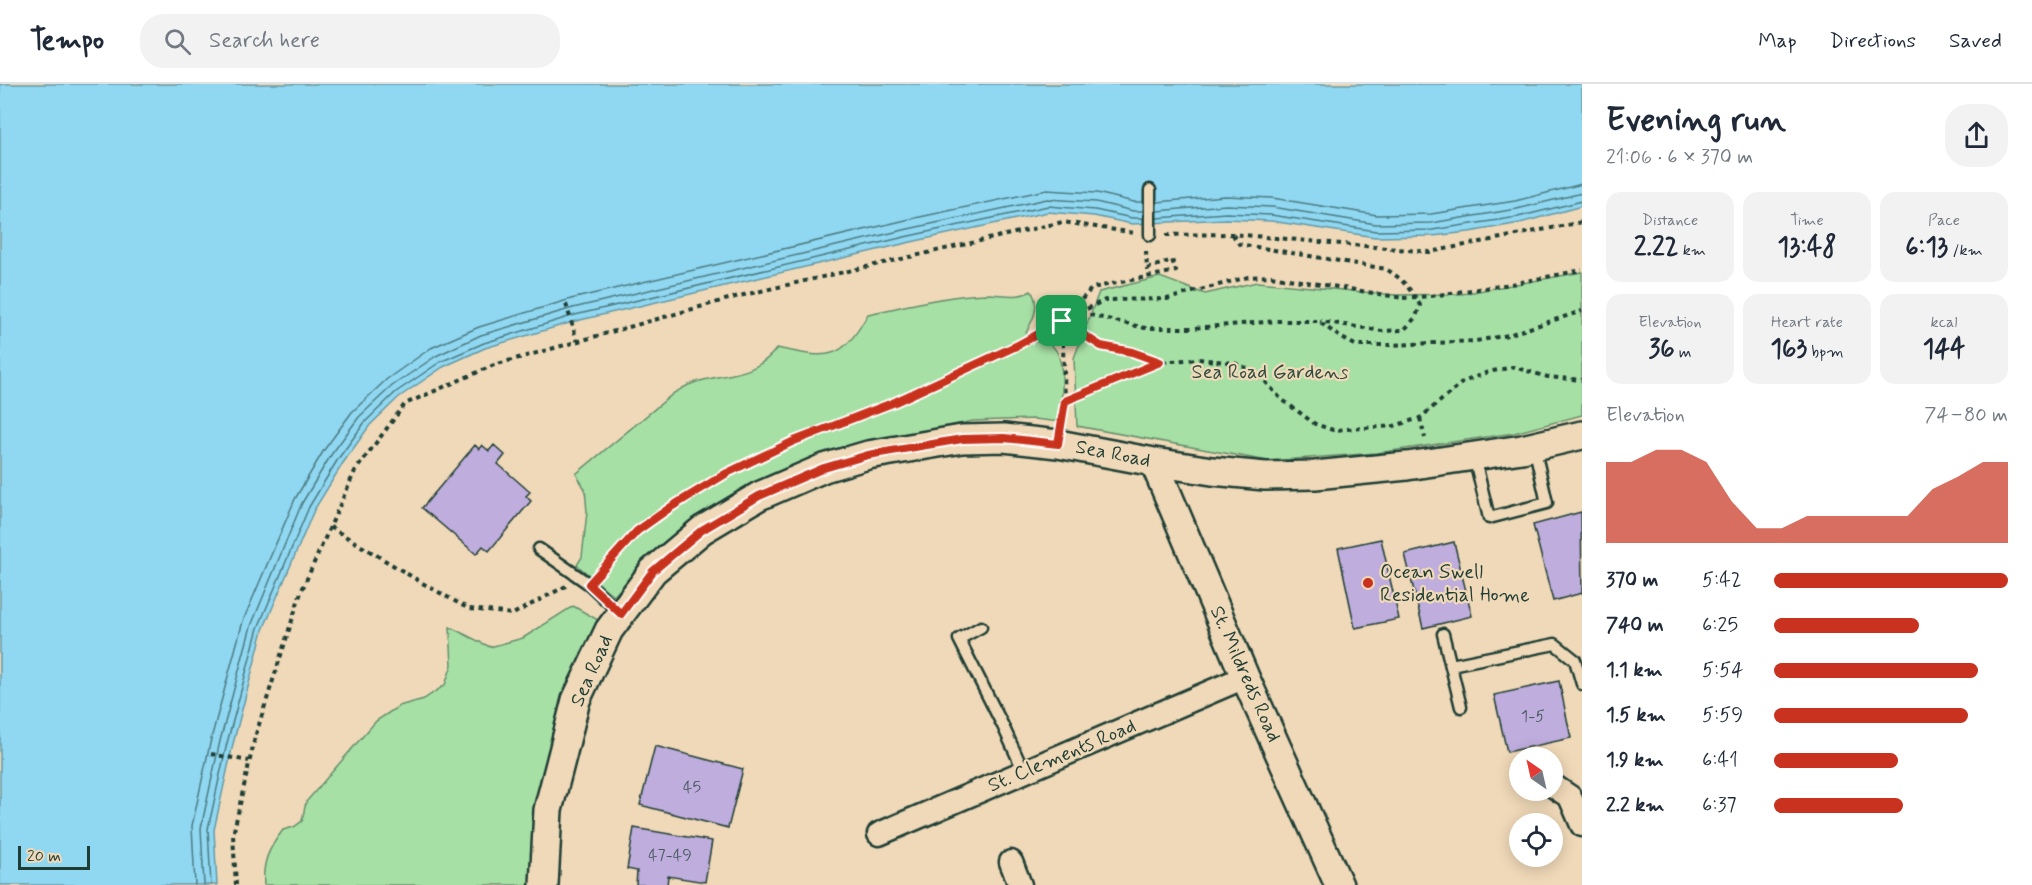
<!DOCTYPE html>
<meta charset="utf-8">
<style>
body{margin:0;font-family:Mynerve,sans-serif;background:#f2f2f3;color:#1f2937;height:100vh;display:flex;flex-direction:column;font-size:22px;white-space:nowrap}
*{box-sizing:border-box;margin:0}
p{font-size:20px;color:#747a83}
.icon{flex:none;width:33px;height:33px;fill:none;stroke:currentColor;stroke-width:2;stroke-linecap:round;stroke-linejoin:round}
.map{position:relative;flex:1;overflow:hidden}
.drawer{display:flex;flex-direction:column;background:#fff;width:450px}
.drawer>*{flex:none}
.needle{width:39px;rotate:326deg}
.controls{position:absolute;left:1509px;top:663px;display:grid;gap:12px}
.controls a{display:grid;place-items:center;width:54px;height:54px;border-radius:50%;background:#fff;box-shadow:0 3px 15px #0003;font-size:30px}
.scale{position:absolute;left:18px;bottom:15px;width:72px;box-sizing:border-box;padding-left:6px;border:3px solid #1f3d34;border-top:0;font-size:16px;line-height:21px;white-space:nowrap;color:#1f3d34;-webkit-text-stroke:4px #f0d9b8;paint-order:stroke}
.pin{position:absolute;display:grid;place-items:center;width:51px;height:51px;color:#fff;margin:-26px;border-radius:12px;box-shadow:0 3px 9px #0006}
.round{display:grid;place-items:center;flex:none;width:63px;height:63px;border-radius:24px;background:#f2f2f3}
.head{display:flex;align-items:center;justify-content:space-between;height:102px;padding:0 24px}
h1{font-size:33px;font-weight:700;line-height:45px}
.stats{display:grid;grid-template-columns:repeat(3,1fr);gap:9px;height:102px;padding:6px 24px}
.stats div{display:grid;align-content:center;border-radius:15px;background:#f2f2f3;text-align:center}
.stats b{font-size:26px;font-weight:700}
.stats small{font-size:16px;font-weight:400}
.stats p{font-size:16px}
.chart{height:168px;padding:12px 24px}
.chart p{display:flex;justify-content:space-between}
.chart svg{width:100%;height:108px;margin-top:6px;fill:#c8321e;opacity:.7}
ul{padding:0 24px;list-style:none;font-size:20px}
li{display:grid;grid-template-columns:96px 72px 1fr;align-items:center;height:45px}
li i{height:15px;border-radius:8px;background:#c8321e}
header{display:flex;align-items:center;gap:36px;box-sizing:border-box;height:84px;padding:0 30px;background:#fff;border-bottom:2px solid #e0e1e3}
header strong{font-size:28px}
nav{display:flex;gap:33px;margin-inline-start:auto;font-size:21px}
.search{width:420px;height:54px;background:#f2f2f3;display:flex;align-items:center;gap:15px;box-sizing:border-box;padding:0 21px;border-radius:24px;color:#747a83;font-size:22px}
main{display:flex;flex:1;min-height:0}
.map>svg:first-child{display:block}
</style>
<header>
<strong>Tempo</strong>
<div class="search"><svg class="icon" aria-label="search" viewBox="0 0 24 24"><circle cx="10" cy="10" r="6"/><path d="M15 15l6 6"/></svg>Search here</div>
<nav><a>Map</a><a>Directions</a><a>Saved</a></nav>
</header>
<main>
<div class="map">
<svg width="1582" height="801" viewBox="0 0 1582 801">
<rect width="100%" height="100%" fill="#f0d9b8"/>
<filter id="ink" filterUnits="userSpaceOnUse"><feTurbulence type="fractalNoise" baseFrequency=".0167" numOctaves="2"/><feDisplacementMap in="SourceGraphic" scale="12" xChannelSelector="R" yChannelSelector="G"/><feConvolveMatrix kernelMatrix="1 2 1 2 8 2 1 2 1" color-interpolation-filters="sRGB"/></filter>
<g filter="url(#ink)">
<path fill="#a7e0a5" stroke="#638e6c" stroke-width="1.5" d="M1582,188V331L1514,349L1377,369L1268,377L1077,342L1074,274L1099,208L1160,193L1205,210L1257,198L1395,211L1462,210Z
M1031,207C1041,221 1033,236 1026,249L1035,258C1041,258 1048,259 1053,263C1067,275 1061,321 1060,338L1034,335L973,337L891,354L799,386L633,502L626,498L614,512L577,481L582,473L587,428L585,405L576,390L674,309C680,306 685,302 691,300C722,288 754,295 777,264C827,274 840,280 868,230C907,222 947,211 987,210C1003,210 1018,215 1031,207Z
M573,522L598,536L600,539L534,801H264C262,778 269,764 283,746L294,743L302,737L306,718L376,637L399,622L424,615L445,601L452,581L450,543L490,563L523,554Z"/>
<path fill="#90d7f2" stroke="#6399a6" stroke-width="1.5" d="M0,0H1582V122L1520,139L1469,148L1432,152L1375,153L1271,137L1226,135L1132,140L1094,132L1048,128L911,158L576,237L485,264L443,283L399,313L370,341L343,379L314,426L301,457L263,546L233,660L214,746L217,801H0Z"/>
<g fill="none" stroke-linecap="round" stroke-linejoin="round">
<path stroke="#4c7b80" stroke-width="1.5" d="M1157,118L1225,112L1272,114L1377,131L1431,130L1515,117L1582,100
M1157,127L1226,121L1272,123L1376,140L1431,139L1517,125L1582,109
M1157,134L1226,129L1271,131L1376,147L1432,146L1518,133L1582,117
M195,801L192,742L211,655L243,537L295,415L324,366L352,328L387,295L431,264L479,243L571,215L906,136L1046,106L1097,109L1134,118H1143
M204,801L201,744L220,657L251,542L302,419L331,371L359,333L392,302L436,272L481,251L573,224L908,145L1047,115L1096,118L1133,127H1143
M211,801L208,745L227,659L258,544L309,423L338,375L365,338L396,308L440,278L484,259L575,231L909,152L1048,122L1095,126L1132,134H1143"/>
</g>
<path fill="#beaddd" stroke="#1f3d34" stroke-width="1.5" d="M475,361L479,365L482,361L489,367L494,361L505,371L498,380L530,408L526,412L531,417L489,467L483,462L476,470L422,424Z
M1581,428L1582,509L1553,517L1533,441Z
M1381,455L1399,535L1355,544L1338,464Z
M1454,458L1472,532L1423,544L1405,470Z
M1559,597L1571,654L1507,668L1494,611Z
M655,662L743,685L728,744L640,721Z
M634,744L712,757L705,798L668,792L667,801H636L637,787L627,785Z"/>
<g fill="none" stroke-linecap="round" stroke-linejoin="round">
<defs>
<path id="service" d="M1150,106V151
M1474,372L1489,434L1547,419L1534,362
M539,465L589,500L621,530
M981,543L959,555L1003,642L1024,688
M1443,550L1461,623
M1451,581L1555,560L1575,576L1582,600"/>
<path id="minor" d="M1552,701L1570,713L1582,741
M879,750L1245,593
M1011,778L1020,801"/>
<path id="tertiary" d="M1154,378L1245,593L1339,801
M544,801L548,726L563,668L576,616L609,546L653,487L702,446L759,412L824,384L868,371L962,355L1004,354L1058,360L1154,378L1212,387L1265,392L1315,391L1407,382L1522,365L1582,351"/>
</defs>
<use href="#service" stroke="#1f3d34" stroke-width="15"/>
<use href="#minor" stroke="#1f3d34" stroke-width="27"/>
<use href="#tertiary" stroke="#1f3d34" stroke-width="32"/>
<path stroke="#1f3d34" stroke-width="4" stroke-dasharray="4.5 4.5" stroke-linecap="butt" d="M1166,151L1232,150L1430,168L1582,138
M1233,151L1239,160L1386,185C1403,195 1410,205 1420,221L1416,233L1404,246L1382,247L1320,237
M1146,167L1147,185L1172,176L1176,187L1092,204L1062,237L1101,262L1132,268L1160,278L1198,275L1234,279L1249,285L1264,296L1280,314L1315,340L1333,346L1394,342L1420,334L1463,298L1488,288L1513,283L1548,293L1582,296
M1431,212L1511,200L1582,186
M566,220L577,257
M1065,317L1159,279
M1420,334L1425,354
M1062,335L1065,317L1062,237L1105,216L1167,215L1248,193L1271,192L1403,214
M330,443L424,500L469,525L513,530L566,502
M601,488L637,447L671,423L727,389L794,357L895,318L1016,262L1062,237L1090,231L1145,244H1193L1277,237H1318L1340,253L1355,261H1392L1476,257L1508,251L1582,227
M211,670L249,677
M236,801L233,751L255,653L301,508L355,387L405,320L494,281L739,212L1063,138L1135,149"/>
<use href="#service" stroke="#f0d9b8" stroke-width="10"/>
<use href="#minor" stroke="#f0d9b8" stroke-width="22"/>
<use href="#tertiary" stroke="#f0d9b8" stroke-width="27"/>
<path stroke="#1f3d34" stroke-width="4" stroke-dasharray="4.5 4.5" stroke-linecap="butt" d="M1403,214L1431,212"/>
</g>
</g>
<g fill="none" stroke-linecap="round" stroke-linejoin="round" filter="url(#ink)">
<defs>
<path id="route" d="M1062,237L1101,262L1132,268L1160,278L1065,317L1058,360L1004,354L962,355L868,371L824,384L759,412L702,446L653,487L621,530L589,500L637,447L671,423L727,389L794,357L895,318L1016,262Z"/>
</defs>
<use href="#route" stroke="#fff" stroke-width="12"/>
<use href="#route" stroke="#c8321e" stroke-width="8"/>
</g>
<circle fill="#c8321e" stroke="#f0d9b8" stroke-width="2" cx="1368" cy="499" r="6"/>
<g text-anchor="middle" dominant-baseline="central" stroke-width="4.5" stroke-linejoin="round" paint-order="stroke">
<g font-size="16" fill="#47595e">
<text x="1533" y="632">1-5</text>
<text x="692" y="703">45</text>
<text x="670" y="771">47-49</text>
</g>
<g font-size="20" fill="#2d4d3f" stroke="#f0d9b8">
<text x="1270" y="288">Sea Road Gardens</text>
</g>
<g font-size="20" fill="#1f3d34" stroke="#f0d9b8">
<text transform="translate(1113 370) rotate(11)">Sea Road</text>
<text transform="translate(592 587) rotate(-66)">Sea Road</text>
<text transform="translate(1245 590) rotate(66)">St. Mildreds Road</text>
<text transform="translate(1062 672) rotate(-23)">St. Clements Road</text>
</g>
<g font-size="20" fill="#1f3d34" stroke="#f0d9b8" text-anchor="start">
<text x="1380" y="488">Ocean Swell<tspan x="1380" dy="23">Residential Home</tspan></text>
</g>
</g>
</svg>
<div class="controls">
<a><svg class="needle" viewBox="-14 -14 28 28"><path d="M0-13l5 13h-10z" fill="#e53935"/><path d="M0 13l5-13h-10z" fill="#747a83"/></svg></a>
<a><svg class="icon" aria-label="locate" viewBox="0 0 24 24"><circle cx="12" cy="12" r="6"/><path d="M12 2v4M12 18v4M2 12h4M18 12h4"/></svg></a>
</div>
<div class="scale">20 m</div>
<div class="pin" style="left:1062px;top:237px;background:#1e9e55"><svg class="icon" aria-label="arrive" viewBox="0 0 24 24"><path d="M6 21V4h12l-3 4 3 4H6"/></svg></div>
</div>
<section class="drawer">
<div class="head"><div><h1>Evening run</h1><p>21:06 · 6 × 370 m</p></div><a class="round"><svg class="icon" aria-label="share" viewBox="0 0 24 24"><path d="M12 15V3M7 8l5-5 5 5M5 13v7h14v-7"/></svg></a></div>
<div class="stats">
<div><p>Distance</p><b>2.22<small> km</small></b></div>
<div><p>Time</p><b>13:48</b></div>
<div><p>Pace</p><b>6:13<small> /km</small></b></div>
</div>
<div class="stats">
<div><p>Elevation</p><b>36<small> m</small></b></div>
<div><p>Heart rate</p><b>163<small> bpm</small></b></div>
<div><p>kcal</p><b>144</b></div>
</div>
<div class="chart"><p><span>Elevation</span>74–80 m</p>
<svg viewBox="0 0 160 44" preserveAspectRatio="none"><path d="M0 44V11L10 11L20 6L30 6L40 11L50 27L60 38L70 38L80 33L90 33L100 33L110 33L120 33L130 22L140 17L150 11L160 11V44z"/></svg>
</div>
<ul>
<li><b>370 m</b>5:42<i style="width:100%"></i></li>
<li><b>740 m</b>6:25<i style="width:62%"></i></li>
<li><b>1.1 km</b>5:54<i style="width:87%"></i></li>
<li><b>1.5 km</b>5:59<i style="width:83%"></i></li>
<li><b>1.9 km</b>6:41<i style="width:53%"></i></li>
<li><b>2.2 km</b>6:37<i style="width:55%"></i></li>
</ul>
</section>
</main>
